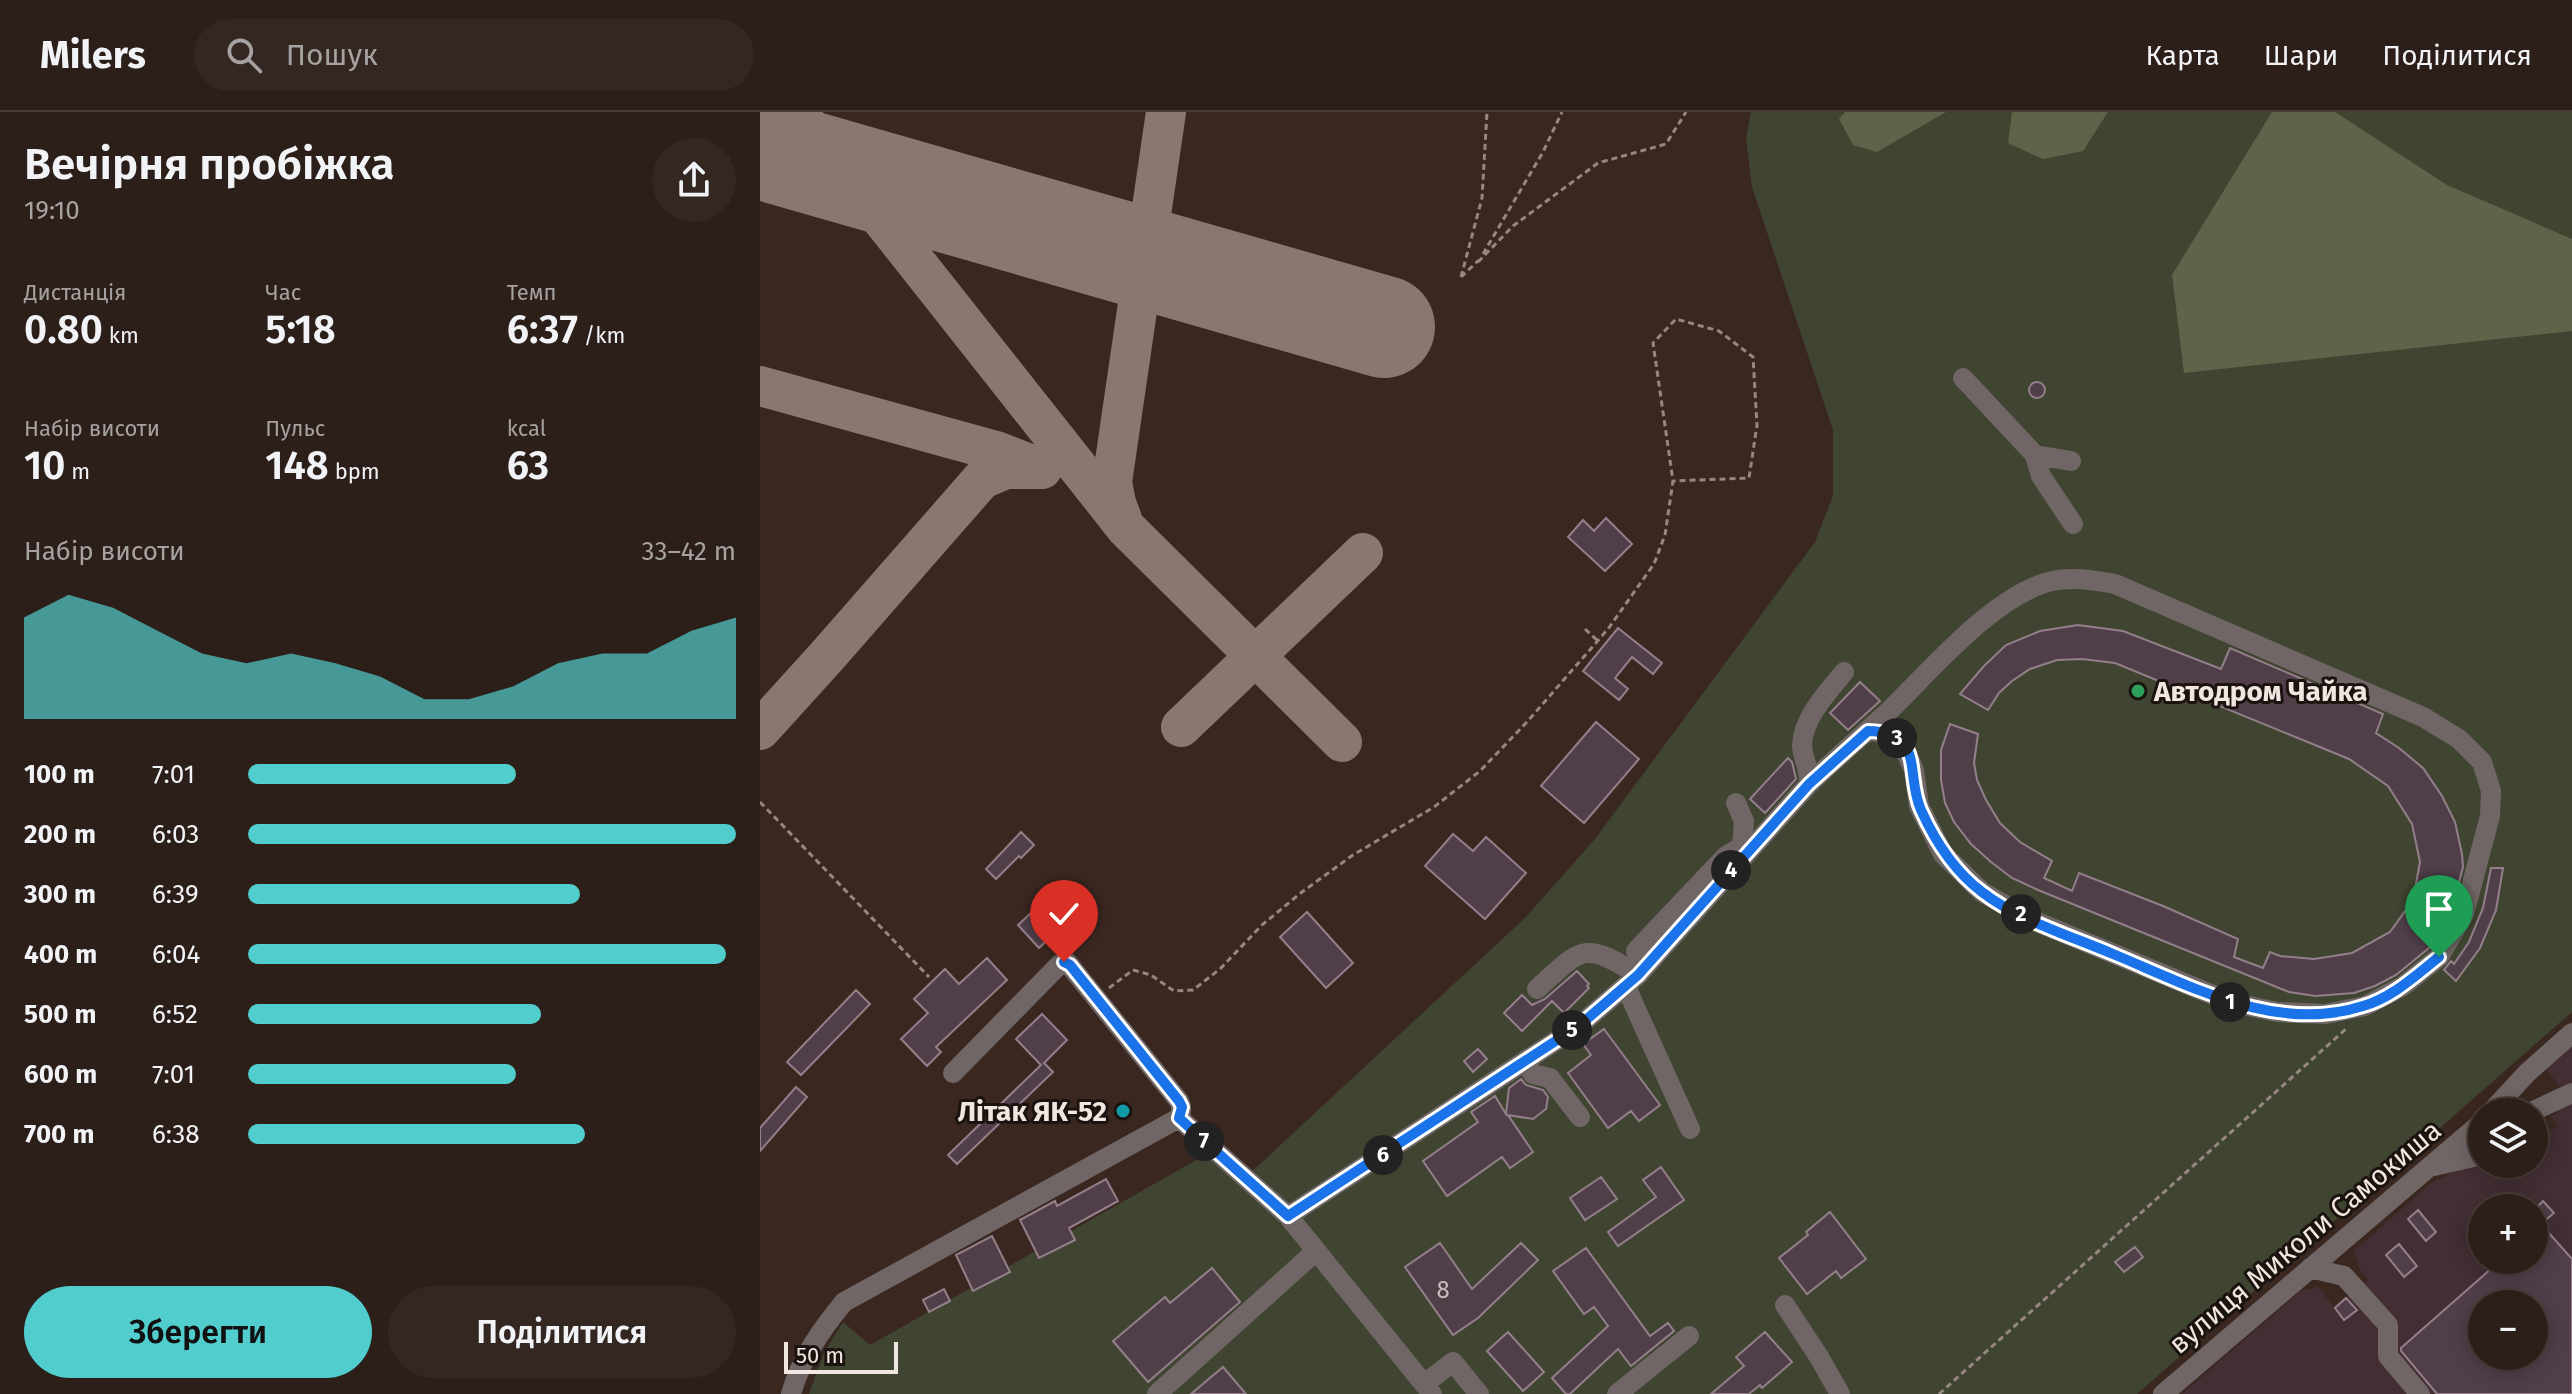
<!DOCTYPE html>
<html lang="uk">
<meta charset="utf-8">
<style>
body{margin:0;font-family:"Fira Sans",sans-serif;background:#342721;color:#f1f3f6;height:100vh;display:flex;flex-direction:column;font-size:30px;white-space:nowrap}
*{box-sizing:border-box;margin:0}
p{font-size:26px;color:#a6a2a2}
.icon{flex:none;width:44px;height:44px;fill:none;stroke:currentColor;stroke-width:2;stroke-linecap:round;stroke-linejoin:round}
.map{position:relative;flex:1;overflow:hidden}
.panel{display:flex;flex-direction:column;background:#2c1e18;width:760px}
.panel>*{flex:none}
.tools{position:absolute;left:1708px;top:986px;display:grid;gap:16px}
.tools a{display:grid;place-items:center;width:80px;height:80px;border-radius:50%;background:#2c1e18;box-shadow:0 4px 20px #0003,0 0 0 2px #483c37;font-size:40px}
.scale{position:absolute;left:24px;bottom:20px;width:114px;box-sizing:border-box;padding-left:8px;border:4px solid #f1e6e0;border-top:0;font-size:22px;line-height:28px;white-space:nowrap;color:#f1e6e0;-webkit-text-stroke:6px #1b130f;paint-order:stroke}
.pin{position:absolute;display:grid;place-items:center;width:68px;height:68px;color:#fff;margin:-82px -34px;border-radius:50% 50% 50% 0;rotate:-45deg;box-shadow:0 0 8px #0007}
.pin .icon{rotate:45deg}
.km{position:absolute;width:40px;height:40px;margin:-20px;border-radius:50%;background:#222;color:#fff;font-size:22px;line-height:40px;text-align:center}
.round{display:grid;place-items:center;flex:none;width:84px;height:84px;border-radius:42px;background:#342721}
.summary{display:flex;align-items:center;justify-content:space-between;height:136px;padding:0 24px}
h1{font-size:44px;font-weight:600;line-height:60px}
.figures{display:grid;grid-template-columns:repeat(3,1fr);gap:12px;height:136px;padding:8px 24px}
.figures div{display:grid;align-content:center}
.figures b{font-size:40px;font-weight:600}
.figures small{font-size:22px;font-weight:400}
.figures p{font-size:22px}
.chart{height:224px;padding:16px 24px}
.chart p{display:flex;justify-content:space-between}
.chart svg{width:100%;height:144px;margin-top:8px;fill:#52cdce;opacity:.7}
.cta{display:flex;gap:16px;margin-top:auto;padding:16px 24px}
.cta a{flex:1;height:92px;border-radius:48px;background:#52cdce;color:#111;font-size:32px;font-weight:600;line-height:92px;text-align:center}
.cta a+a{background:#342721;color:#f1f3f6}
ul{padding:0 24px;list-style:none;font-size:26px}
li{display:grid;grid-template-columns:128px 96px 1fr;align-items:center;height:60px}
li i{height:20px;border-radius:10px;background:#52cdce}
header{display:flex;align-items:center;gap:48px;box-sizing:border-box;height:112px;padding:0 40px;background:#2c1e18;border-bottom:2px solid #483c37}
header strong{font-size:38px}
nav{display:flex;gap:44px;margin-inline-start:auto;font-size:28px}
.search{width:560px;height:72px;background:#342721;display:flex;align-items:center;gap:20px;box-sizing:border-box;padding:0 28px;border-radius:44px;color:#a6a2a2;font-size:30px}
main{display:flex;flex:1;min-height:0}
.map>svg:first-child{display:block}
</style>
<header>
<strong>Milers</strong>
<div class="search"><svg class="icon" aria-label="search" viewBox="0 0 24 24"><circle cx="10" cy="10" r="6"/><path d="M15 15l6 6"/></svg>Пошук</div>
<nav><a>Карта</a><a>Шари</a><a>Поділитися</a></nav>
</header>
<main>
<section class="panel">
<div class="summary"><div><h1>Вечірня пробіжка</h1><p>19:10</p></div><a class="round"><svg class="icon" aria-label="share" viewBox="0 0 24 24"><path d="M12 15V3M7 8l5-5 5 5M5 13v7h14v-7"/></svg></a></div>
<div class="figures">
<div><p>Дистанція</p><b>0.80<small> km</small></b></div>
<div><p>Час</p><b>5:18</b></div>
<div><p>Темп</p><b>6:37<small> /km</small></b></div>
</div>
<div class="figures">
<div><p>Набір висоти</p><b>10<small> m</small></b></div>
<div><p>Пульс</p><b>148<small> bpm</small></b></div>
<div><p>kcal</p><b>63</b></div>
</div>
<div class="chart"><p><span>Набір висоти</span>33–42 m</p>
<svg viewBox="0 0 160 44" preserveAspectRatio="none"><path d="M0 44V13L10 6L20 10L30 17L40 24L50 27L60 24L70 27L80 31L90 38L100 38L110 34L120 27L130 24L140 24L150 17L160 13V44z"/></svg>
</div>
<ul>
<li><b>100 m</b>7:01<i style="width:55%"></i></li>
<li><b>200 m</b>6:03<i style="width:100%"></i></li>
<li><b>300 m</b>6:39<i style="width:68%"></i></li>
<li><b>400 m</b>6:04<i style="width:98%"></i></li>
<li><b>500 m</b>6:52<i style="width:60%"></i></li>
<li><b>600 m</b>7:01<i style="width:55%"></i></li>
<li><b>700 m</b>6:38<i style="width:69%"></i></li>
</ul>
<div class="cta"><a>Зберегти</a><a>Поділитися</a></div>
</section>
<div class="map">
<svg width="1812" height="1282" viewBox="0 0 1812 1282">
<rect width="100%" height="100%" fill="#3a2820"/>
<path fill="#422e33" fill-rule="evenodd" d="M1812,933V1282H1422L1541,1179L1558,1175L1575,1196L1608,1168L1600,1158L1594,1139L1670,1072L1722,1045V1052H1774V1022L1778,1025L1798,1014L1791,1005L1812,988L1785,957ZM1722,1096H1774V1148H1722ZM1722,1192H1774V1244H1722Z"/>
<path fill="#404531" d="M991,0H1812V900L1377,1282H49L64,1241L83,1210L110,1233L447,1042L485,1066L765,806L835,727L1055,430L1073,384V318L992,75L986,26Z"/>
<path fill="#5e6449" d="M1085,0H1186L1117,40L1093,33L1079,7Z
M1252,0H1348L1323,39L1283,47L1248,31Z
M1512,0H1575L1687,73L1812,127V219L1424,261L1412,163Z"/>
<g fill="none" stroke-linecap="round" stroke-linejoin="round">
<path stroke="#887871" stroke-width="40" d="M37,0L366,416L582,630
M0,274L236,339L277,355
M362,407L356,391L352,370L406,0
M421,615L603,441
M0,618L68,543L222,367L246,357H282"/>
<path stroke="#887871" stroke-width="102" d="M0,36L624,215"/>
</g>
<path fill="#503e49" stroke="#937f8a" stroke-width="2" fill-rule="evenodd" d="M1269 278a8 8 0 1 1 16 0a8 8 0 1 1-16 0Z
M846,406L872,432L845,459L808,425L823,408L834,419Z
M1318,513L1363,519L1461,557L1470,536L1623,602L1616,621L1639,636L1663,656L1682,684L1695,710L1702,742L1703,755L1692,797L1669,836L1636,863L1615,874L1594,881L1555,884L1529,880L1278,778L1252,766L1231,750L1211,732L1194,710L1185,691L1181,668V638L1190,612L1218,622L1214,651L1217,668L1226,688L1240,711L1260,730L1292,749L1284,766L1312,779L1319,761L1403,794L1478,827L1474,845L1503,856L1510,840L1520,844L1554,847L1592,841L1630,820L1653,788L1660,750L1652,712L1628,674L1589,647L1355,551L1322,547L1297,548L1270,557L1252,569L1239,581L1228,598L1200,582L1224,554L1246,533L1280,519Z
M858,516L902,551L893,562L872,545L855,566L868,577L859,588L823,559Z
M1100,570L1120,589L1088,618L1070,601Z
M836,610L879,647L824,711L781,674Z
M1028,646L1032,650L1036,667L1005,701L990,687Z
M261,720L274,733L261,746L259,744L236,767L226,757Z
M693,722L713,739L726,725L766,761L725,807L665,754Z
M1731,756H1743L1736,798L1720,836L1696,869L1684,858L1691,849L1694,852L1709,830L1723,796Z
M304,770L325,792L279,836L258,813Z
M547,800L593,851L566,876L520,825Z
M227,846L247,868L176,935L181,940L167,954L141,927L168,901L154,887L185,857L199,872Z
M817,859L829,872L827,874L829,876L804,901L792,889L762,919L744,901L762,883L772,893L785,887Z
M96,878L110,892L41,963L27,950Z
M282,902L307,928L284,951L293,960L197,1052L188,1043L281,953L256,927Z
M844,917L900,993L879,1009L871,999L848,1016L808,961L831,943L823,932Z
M718,937L727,947L713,960L704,949Z
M761,967L766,973L783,978L788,985L786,997L773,1007L748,1003L773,1040L750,1056L742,1045L687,1084L663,1049L718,1010L711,1000L735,984L746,1002L749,976Z
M36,975L47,985L0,1039V1016Z
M901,1055L924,1088L858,1134L848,1120L896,1085L883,1068Z
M841,1065L857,1087L825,1108L810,1086Z
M346,1067L358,1089L309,1116L315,1128L279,1146L260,1108L295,1089L297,1094Z
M1783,1089L1794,1101L1781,1112L1812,1147V1282H1677L1641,1239V1236L1741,1148H1774V1098ZM1722,1192H1774V1244H1722Z
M1658,1098L1676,1120L1666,1129L1648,1107Z
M1070,1100L1106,1147L1081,1166L1076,1159L1047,1182L1019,1146L1048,1123L1046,1120Z
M232,1124L250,1160L213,1179L196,1143Z
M680,1131L712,1177L761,1131L778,1148L718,1206L693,1223L645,1155Z
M1639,1132L1657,1154L1644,1165L1626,1143Z
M1375,1135L1383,1145L1364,1160L1355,1150Z
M826,1136L890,1224L908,1211L914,1219L871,1254L858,1237L810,1282H806L792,1266L848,1214L834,1195L824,1202L793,1159Z
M452,1156L480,1190L388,1270L353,1229L405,1185L410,1191Z
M184,1177L190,1189L169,1200L163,1188Z
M1586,1186L1597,1198L1584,1208L1575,1196Z
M748,1220L784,1260L763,1279L727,1239Z
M1005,1220L1032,1250L1002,1276L1000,1273L989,1282H951L984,1254L976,1245Z
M463,1255L486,1282H431Z"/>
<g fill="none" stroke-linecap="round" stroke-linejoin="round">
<path stroke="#968780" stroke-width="3" stroke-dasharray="6 4" stroke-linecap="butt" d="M723,142L783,40L802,0
M718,150L753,114L838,51L906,32L926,0
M701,165L719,148
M701,165L722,86L727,0
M825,517L838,529
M0,690L169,865
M349,876L373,858L391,863L414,879L433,878L460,857L502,813L542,780L593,743L674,695L720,659L767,610L848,517L894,452L905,423L913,369L893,231L916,207L959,219L993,245L997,313L989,366L913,369
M1179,1282L1587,916"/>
<path stroke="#706666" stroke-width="20" d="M1203,266L1275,343L1311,349
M1275,343L1281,364L1313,412
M1049,672C1050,655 1042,646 1042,633C1043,606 1067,581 1084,560
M976,691L984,709L982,734
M876,839L966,744L976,738
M866,875L930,1017
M777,877C822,836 823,828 878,863
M765,949L773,962L790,966L820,1005
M1731,1000L1767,961L1812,921
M1771,1000L1812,981
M419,1006L528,1104L672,1282
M1674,1054L1713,1045L1722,1038
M528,1104L820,913L878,863L1049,672C1076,646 1104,622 1131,597C1172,557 1232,486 1288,470C1310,464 1333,468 1355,472L1663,605L1699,627L1722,650L1731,679L1730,704L1704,802L1679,845L1643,874L1605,894L1565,902L1517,900L1470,890L1270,807L1222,780L1183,742L1159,694L1154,658L1141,629L1132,621L1108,619
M1550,1156L1584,1164L1628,1213V1244L1660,1282
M1025,1193L1059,1245L1080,1282
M664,1272L693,1250L719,1282
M31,1282C41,1246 61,1218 84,1190L419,1006C422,1000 422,995 419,989L307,850L300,852L193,961
M397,1282L555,1140
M857,1282L929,1224
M1403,1282L1722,1010"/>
</g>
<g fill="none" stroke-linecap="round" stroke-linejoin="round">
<defs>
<path id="route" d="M304,850L310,853L419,989L422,995L419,1006L528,1104L820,913L878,863L1049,672L1108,619C1166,620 1145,663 1161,698C1175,729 1194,759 1222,780C1258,808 1311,824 1353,842C1431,874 1517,922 1603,894C1632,886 1656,863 1679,845"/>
</defs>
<use href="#route" stroke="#fff" stroke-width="16"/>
<use href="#route" stroke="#1a73e8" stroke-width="10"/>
</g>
<circle fill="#2e9e5b" stroke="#1b130f" stroke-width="3" cx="1378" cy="579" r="8"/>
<circle fill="#0f9aa8" stroke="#1b130f" stroke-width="3" cx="363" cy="999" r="8"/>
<g text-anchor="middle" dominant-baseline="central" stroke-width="6" stroke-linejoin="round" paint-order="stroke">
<g font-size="24" fill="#c9bcba">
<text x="683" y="1178">8</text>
</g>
<g font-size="28" font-weight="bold" fill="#f1e6e0" stroke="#1b130f" text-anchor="start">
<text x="1394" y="579">Автодром Чайка</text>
<text x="347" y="999" text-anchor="end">Літак ЯК-52</text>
</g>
<g font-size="28" fill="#f1e6e0" stroke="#1b130f">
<text transform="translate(1545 1125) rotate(-40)">вулиця Миколи Самокиша</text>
</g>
</g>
</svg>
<div class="tools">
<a><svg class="icon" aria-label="layers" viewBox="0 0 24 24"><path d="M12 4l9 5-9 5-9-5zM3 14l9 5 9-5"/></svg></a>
<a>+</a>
<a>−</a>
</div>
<div class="scale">50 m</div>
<div class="pin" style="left:1679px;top:845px;background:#1e9e55"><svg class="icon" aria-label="arrive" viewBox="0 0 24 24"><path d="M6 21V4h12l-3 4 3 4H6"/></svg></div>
<div class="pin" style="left:304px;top:850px;background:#d93025"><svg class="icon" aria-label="check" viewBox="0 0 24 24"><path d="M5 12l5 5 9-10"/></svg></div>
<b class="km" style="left:1470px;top:890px">1</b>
<b class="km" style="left:1261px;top:802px">2</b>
<b class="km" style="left:1137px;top:626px">3</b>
<b class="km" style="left:971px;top:758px">4</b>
<b class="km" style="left:812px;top:918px">5</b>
<b class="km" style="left:623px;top:1043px">6</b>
<b class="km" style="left:444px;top:1029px">7</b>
</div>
</main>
